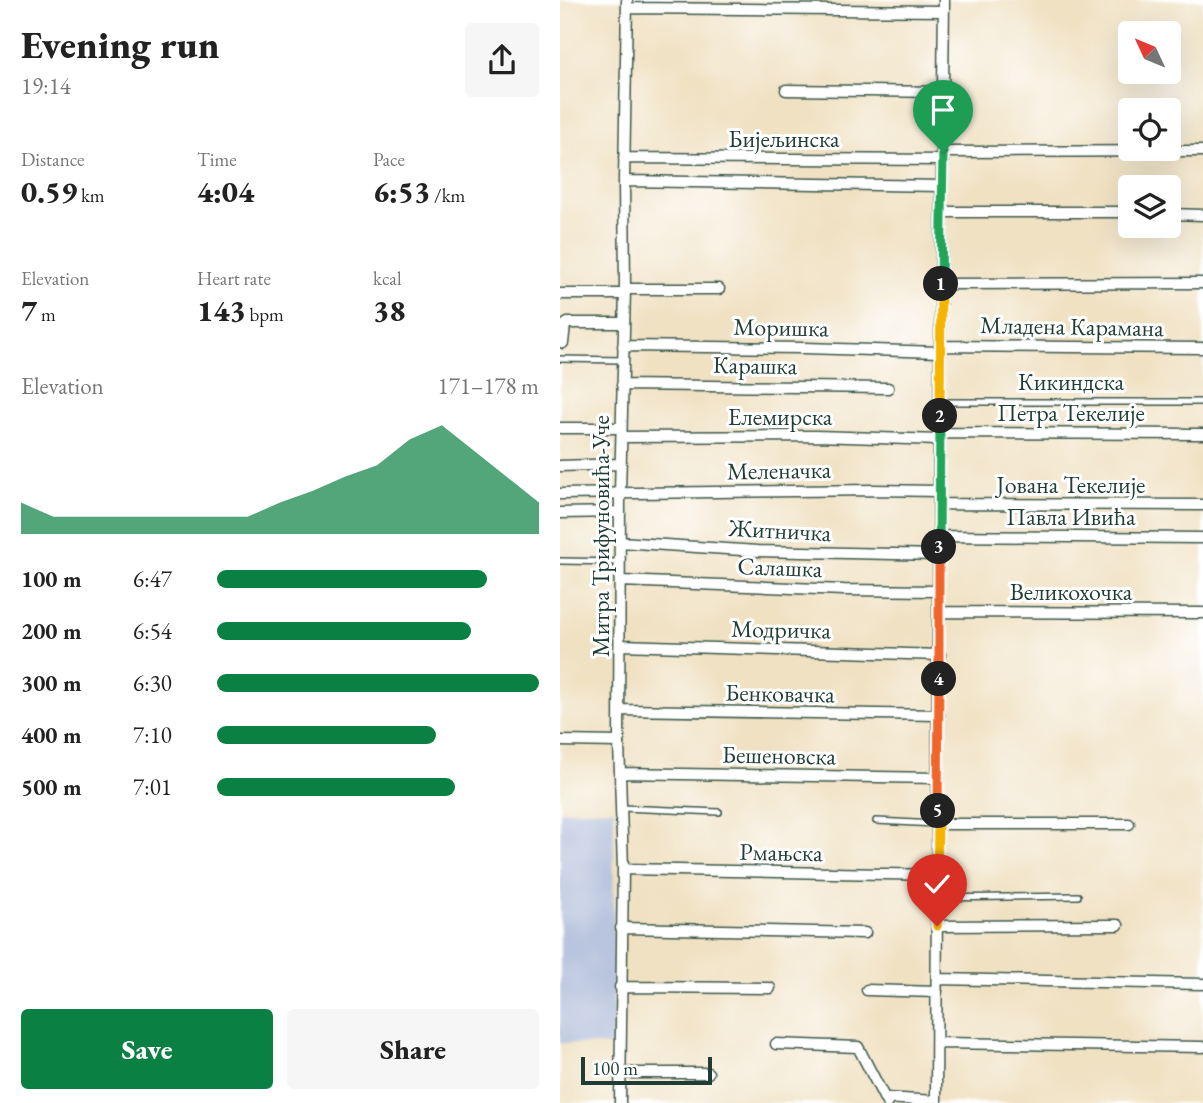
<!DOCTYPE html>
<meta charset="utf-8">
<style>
body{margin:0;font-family:"EB Garamond",serif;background:#f6f6f6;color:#222;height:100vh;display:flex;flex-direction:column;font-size:26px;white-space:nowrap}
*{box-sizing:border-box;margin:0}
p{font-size:23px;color:#767676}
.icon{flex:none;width:38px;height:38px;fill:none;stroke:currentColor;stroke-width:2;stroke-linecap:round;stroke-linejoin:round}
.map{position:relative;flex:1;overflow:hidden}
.sheet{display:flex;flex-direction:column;background:#fff;width:560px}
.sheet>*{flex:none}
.needle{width:46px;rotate:314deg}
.controls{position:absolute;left:558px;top:21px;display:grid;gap:14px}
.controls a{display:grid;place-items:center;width:63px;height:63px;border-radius:7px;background:#fff;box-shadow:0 7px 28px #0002;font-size:35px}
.scale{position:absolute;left:21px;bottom:18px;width:131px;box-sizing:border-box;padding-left:7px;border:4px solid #1f3d34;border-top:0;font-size:19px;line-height:24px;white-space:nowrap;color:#1f3d34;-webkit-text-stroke:5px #fff;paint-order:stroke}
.pin{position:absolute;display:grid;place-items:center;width:60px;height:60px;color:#fff;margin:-72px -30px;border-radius:50% 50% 50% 0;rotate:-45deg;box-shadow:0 0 7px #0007}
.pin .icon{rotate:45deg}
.km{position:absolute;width:35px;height:35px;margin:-18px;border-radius:50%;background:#222;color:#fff;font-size:19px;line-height:35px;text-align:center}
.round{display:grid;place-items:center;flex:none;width:74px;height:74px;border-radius:7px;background:#f6f6f6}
.head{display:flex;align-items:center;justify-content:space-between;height:119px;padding:0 21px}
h1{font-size:38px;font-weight:800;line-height:52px}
.figures{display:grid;grid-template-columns:repeat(3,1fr);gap:10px;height:119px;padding:7px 21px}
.figures div{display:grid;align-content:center}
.figures b{font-size:30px;font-weight:800}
.figures small{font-size:19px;font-weight:400}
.figures p{font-size:19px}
.chart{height:196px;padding:14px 21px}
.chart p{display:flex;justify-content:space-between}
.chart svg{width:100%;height:126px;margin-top:7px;fill:#0b8043;opacity:.7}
.action{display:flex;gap:14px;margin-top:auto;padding:14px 21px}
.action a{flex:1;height:80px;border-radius:7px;background:#0b8043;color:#fff;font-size:28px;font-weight:800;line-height:80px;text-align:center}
.action a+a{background:#f6f6f6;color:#222}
ul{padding:0 21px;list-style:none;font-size:23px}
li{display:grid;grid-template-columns:112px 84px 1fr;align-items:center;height:52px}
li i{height:18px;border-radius:9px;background:#0b8043}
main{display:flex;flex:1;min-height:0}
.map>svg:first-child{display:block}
</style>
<main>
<section class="sheet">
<div class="head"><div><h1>Evening run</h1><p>19:14</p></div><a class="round"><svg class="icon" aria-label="share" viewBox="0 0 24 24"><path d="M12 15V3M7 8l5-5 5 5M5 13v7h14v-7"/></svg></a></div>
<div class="figures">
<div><p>Distance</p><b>0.59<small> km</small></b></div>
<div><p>Time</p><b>4:04</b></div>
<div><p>Pace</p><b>6:53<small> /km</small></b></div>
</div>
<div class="figures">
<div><p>Elevation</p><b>7<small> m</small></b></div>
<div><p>Heart rate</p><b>143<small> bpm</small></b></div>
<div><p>kcal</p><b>38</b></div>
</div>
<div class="chart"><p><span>Elevation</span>171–178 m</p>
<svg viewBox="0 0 160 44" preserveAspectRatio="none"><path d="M0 44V33L10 38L20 38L30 38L40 38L50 38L60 38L70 38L80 33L90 29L100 24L110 20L120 11L130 6L140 15L150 24L160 33V44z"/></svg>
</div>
<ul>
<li><b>100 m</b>6:47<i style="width:84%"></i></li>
<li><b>200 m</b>6:54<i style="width:79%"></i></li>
<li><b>300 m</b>6:30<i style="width:100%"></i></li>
<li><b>400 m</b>7:10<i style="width:68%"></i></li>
<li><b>500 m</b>7:01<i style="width:74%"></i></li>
</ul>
<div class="action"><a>Save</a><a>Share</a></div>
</section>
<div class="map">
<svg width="643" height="1103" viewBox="0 0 643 1103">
<rect width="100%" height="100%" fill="#fff"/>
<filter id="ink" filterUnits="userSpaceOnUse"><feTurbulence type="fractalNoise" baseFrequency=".0143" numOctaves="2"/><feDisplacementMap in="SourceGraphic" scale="14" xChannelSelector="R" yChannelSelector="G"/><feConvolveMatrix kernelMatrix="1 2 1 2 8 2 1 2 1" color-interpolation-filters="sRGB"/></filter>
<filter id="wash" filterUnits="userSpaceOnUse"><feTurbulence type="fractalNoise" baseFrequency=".00686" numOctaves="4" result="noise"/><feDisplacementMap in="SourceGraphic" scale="28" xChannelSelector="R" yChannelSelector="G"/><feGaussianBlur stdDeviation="1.57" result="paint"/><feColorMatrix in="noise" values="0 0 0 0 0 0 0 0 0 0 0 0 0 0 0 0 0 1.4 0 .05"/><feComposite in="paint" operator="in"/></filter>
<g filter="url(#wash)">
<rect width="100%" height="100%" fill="#f0e1c2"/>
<path fill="#b9c5de" d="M54,809L53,1046L0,1043V811Z"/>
</g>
<g filter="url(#ink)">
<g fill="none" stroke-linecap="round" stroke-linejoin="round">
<defs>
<path id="lane" d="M0,359L62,360
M380,402H643
M0,561L60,562
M62,808L159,812
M316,821L376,824
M378,898L518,896"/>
<path id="street" d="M67,8L384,11
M226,90L383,92
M383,152L643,151
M64,158L383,160
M64,181L382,186
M382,212H570
M609,214L643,215
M381,284L643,283
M65,289H159
M0,294H65
M3,343L5,325L8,323H63
M63,346L244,348L380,352
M380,346L643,348
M62,385L328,388
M0,428H61
M379,433L643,434
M62,437L257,436L379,440
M0,466L61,464
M0,494L314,490L378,491
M379,504L643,505
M0,513L60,512
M379,536L643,538
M60,542L197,551L379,555
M60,581L284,590L379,591
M380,612L643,613
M61,645L380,655
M61,710L379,715
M0,741L59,742
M60,773L378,778
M378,824H569
M63,869L378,875
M377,926L558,925
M61,928L305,933
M377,979L643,984
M60,987L210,988
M307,990L377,992
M377,1043L643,1047
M216,1044L298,1047L327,1103
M59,1073H148
M325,1098L376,1101
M60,1103L63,869L59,742L60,493L65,289L64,181L67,0
M376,1103L379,440L384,0"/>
</defs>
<use href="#lane" stroke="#3e5649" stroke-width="8"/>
<use href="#street" stroke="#3e5649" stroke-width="13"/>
<use href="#lane" stroke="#fff" stroke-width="5"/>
<use href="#street" stroke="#fff" stroke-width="10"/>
</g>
</g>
<g fill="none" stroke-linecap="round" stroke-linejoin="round" filter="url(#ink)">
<defs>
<path id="split-1" d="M381,284L383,152"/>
<path id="split-2" d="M380,416L381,284"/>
<path id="split-3" d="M379,547L380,416"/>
<path id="split-4" d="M379,547V679"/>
<path id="split-5" d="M378,811L379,679"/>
<path id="split-6" d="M377,926L378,811"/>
</defs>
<use href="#split-1" stroke="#fff" stroke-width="14"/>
<use href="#split-2" stroke="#fff" stroke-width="14"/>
<use href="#split-3" stroke="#fff" stroke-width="14"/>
<use href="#split-4" stroke="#fff" stroke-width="14"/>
<use href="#split-5" stroke="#fff" stroke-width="14"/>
<use href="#split-6" stroke="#fff" stroke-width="14"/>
<use href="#split-1" stroke="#22a559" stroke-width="9"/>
<use href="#split-2" stroke="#f5b400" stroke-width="9"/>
<use href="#split-3" stroke="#22a559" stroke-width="9"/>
<use href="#split-4" stroke="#f0652b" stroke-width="9"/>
<use href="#split-5" stroke="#f0652b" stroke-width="9"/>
<use href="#split-6" stroke="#f5b400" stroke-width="9"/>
</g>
<g text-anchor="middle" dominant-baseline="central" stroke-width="6" stroke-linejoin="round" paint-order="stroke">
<g font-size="24" fill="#1f3d34" stroke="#fff">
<text x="224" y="138">Бијељинска</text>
<text transform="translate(512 326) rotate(1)">Младена Карамана</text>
<text transform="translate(221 327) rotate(1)">Моришка</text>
<text transform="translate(195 365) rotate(1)">Карашка</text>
<text x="511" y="381">Кикиндска</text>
<text x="511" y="412">Петра Текелије</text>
<text x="220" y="416">Елемирска</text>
<text transform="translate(219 470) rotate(-1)">Меленачка</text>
<text x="511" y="484">Јована Текелије</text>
<text x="511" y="516">Павла Ивића</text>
<text transform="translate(220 530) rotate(3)">Житничка</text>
<text transform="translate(40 536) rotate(-90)">Митра Трифуновића-Уче</text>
<text transform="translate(220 567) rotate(2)">Салашка</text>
<text x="511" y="591">Великохочка</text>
<text transform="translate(221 629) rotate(1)">Модричка</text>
<text transform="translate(220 693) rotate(1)">Бенковачка</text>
<text transform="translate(219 755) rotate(1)">Бешеновска</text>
<text transform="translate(221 852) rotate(1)">Рмањска</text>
</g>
</g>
</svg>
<div class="controls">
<a><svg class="needle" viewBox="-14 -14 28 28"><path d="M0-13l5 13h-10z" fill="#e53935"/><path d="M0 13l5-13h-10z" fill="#767676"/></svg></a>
<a><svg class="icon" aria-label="locate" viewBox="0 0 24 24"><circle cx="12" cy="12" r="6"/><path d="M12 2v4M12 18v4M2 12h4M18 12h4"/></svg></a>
<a><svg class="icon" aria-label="layers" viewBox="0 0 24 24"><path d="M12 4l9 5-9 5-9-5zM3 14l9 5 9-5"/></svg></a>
</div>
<div class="scale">100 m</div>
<div class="pin" style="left:383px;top:152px;background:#1e9e55"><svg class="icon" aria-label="arrive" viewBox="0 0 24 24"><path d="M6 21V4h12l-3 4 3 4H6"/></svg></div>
<div class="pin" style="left:377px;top:926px;background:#d93025"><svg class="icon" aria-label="check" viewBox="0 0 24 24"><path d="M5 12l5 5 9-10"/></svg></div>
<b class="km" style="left:381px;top:284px">1</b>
<b class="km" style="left:380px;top:416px">2</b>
<b class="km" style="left:379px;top:547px">3</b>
<b class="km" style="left:379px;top:679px">4</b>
<b class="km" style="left:378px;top:811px">5</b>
</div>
</main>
